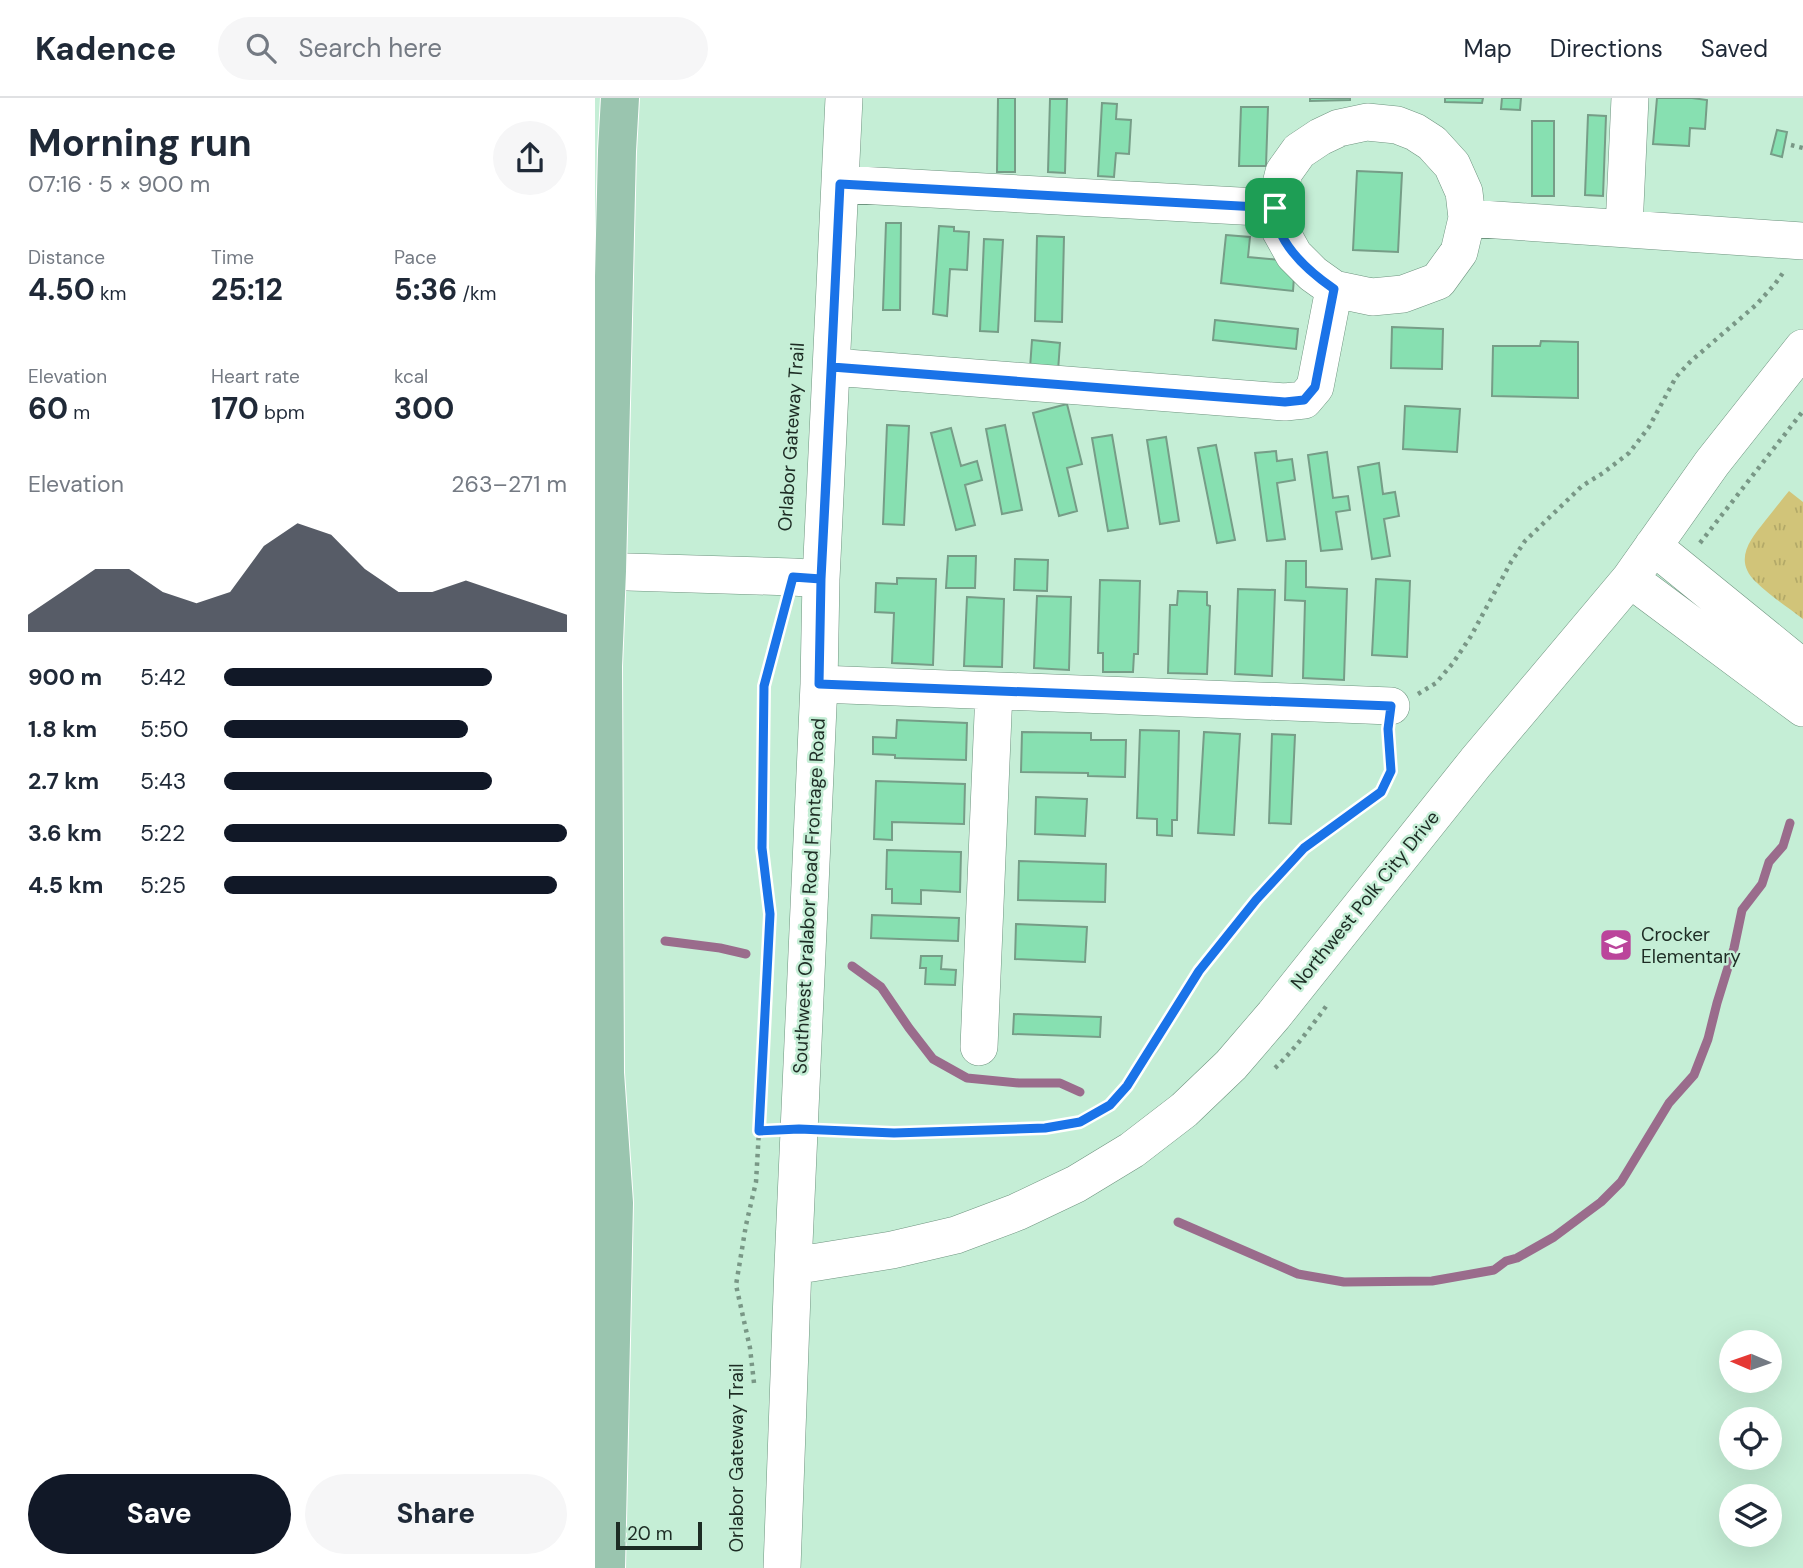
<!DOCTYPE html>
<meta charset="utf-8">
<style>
body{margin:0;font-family:"DM Sans",sans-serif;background:#f6f6f7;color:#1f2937;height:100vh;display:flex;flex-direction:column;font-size:26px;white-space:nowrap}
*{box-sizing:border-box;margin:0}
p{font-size:23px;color:#747a83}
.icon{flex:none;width:38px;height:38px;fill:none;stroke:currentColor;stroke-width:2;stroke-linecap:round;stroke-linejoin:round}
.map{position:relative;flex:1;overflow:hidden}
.drawer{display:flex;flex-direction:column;background:#fff;width:595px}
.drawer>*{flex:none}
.needle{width:46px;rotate:272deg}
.fabs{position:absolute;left:1124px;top:1232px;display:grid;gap:14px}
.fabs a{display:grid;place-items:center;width:63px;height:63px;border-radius:50%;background:#fff;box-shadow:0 7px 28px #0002;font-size:35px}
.scale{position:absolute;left:21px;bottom:18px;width:86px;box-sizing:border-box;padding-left:7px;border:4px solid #1d2c24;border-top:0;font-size:19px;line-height:24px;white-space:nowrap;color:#1d2c24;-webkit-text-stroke:5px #c5eed6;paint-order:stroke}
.pin{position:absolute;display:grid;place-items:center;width:60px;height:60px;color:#fff;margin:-30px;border-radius:14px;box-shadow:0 4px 10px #0006}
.round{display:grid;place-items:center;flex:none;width:74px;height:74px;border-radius:37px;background:#f6f6f7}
.overview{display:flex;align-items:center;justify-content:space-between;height:119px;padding:0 28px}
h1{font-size:38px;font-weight:700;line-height:52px}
.stats{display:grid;grid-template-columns:repeat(3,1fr);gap:10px;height:119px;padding:7px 28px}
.stats div{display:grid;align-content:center}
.stats b{font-size:30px;font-weight:700}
.stats small{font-size:19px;font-weight:400}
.stats p{font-size:19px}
.chart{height:196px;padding:14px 28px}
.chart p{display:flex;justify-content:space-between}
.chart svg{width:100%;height:126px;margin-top:7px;fill:#111827;opacity:.7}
.button{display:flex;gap:14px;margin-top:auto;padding:14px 28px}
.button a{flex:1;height:80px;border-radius:42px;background:#111827;color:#fff;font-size:28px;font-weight:700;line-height:80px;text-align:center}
.button a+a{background:#f6f6f7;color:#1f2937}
ul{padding:0 28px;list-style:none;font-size:23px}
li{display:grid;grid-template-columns:112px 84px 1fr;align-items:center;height:52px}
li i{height:18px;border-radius:9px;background:#111827}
header{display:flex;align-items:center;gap:42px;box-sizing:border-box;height:98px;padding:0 35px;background:#fff;border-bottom:2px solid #e0e1e3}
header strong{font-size:33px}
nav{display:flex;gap:38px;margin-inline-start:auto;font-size:24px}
.search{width:490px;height:63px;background:#f6f6f7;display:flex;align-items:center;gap:18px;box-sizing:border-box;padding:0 24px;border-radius:38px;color:#747a83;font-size:26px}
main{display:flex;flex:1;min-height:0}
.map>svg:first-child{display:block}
</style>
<header>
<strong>Kadence</strong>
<div class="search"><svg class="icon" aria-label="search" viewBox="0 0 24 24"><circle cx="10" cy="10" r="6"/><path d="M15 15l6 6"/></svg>Search here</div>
<nav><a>Map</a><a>Directions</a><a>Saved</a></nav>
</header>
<main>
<section class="drawer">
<div class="overview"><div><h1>Morning run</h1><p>07:16 · 5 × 900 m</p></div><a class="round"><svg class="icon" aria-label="share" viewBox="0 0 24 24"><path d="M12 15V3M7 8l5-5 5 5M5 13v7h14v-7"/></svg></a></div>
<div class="stats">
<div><p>Distance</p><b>4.50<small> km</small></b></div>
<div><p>Time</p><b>25:12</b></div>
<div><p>Pace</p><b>5:36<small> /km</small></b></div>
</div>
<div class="stats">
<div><p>Elevation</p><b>60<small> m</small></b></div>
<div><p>Heart rate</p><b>170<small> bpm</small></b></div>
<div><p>kcal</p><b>300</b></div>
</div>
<div class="chart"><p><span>Elevation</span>263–271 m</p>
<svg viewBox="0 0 160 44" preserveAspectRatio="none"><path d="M0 44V38L10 30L20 22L30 22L40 30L50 34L60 30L70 14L80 6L90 10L100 22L110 30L120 30L130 26L140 30L150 34L160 38V44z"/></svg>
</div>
<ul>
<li><b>900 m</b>5:42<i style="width:78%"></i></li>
<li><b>1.8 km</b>5:50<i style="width:71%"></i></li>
<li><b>2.7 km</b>5:43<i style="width:78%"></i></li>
<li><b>3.6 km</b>5:22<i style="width:100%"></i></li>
<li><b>4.5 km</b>5:25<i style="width:97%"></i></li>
</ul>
<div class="button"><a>Save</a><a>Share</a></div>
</section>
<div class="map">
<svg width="1208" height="1470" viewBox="0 0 1208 1470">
<defs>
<pattern id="park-tufts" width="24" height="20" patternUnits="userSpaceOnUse" patternTransform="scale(1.75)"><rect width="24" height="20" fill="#d1c479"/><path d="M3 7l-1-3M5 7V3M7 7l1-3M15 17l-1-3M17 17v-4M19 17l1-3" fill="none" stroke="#b3a968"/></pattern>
</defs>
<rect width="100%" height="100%" fill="#c5eed6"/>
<path fill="url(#park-tufts)" d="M1194,393L1208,404V521C1193,509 1175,498 1161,484C1138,462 1155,442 1170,423C1178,413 1186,403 1194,393Z"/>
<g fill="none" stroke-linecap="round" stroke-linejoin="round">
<path stroke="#9a6c8c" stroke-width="9" d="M70,843L125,850L151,856
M257,868L286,889L314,930L338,961L372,980L424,985H465L485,994
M583,1124L703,1176L749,1184L837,1183L899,1172L911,1163L922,1160L959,1139L1006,1104L1026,1084L1074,1005L1099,977L1113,941L1122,905L1139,850L1147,812L1167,786L1174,764L1188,748L1195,725"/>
</g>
<path fill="#87e0b1" stroke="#769d87" stroke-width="2" d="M403,0H420V74H402Z
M715,0H755V2L715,3Z
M850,0H888L887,5L850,4Z
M907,0H926L925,12L906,11Z
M1062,0H1097L1112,2L1110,31L1095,30L1094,48L1058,46Z
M455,1H472L470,75L453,74Z
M507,5L522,6L521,21L536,22L534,56L521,55L519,79L503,78Z
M646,9H673L671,68H644Z
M993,17L1011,18L1008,98L990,97Z
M937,23H959V98H937Z
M1182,32L1192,34L1187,59L1176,56Z
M762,73L807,75L803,154L758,152Z
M291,125H306L305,212H288Z
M344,128L359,129V133L374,134L372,172L355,171L352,218L338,216Z
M631,137L655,139L653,159L686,162L699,179L698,193L626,185Z
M442,138L469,139L467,224L440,223Z
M389,141L408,142L403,234L385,233Z
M620,222L703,231L701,251L618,242Z
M797,229L848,231L847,271L796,270Z
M437,242L465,245L463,273L435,270Z
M946,243L983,244V300L897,298L898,248H945Z
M472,306L487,366L472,370L482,413L464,418L438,315Z
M810,308L865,311L862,354L808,351Z
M292,327L314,328L309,427L288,426Z
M410,327L427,412L407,416L391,331Z
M356,330L366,368L382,363L387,382L370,387L380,427L361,432L336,335Z
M517,337L533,430L513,433L497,340Z
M571,339L584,423L565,426L552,342Z
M621,347L640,442L622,445L603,350Z
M681,353L682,363L697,361L700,382L682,385L690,441L672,443L660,355Z
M732,354L738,400L753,398L755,412L741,414L747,451L726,453L713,357Z
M784,365L788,396L800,394L804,418L789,421L795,458L777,461L763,369Z
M353,458H381L380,490H351Z
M420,461L453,462L452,493L419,492Z
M691,463H711V489L752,491L749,582L708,580L710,503L690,502Z
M302,480L341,481L338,567L297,565L299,515L280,514L281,485L302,486Z
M781,481L815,483L812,559L777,557Z
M505,482L545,483L543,556H539L538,574H508V555H503Z
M643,491L680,492L677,578L640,576Z
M583,493L612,494V507L615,508L612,576L573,575L575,507H582Z
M442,498L476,499L474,572L439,570Z
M372,499L409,501L407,569L369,568Z
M302,622L372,625L371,662L300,660V657L278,656V639L301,640Z
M545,632L584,633L582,722H577V738L562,737V721L542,720Z
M427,634L496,635V642H531L530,679L493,678V675L426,674Z
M609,634L645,636L639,737L603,735Z
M677,636L700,637L696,726L674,725Z
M281,683L370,686L369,726L297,724V742L279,741Z
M441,699L492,701L490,738L440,736Z
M292,752L366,754L365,794L326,792V806L297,805V791H291Z
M424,763L511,766L510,804L423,802Z
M277,817L364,820L363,843L276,840Z
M421,826L492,829L490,864L420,861Z
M326,858H347L346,871L361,872L360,887L330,886L331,870H325Z
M419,916L506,919L505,939L418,936Z"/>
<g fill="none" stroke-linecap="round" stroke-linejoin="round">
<defs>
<path id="minor" d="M245,86L680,110
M872,120L1208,143
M1029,130L1035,0
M238,269L690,304L709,302L720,289L739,191L718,176L699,157L680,123V110L689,74L704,53L725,39L744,30L772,24L802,27L820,34L837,45L857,67L869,94L872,120L864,154L843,183L808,196L777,199L739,191
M1058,448L1208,570
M0,473L198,479L226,481
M1035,481L1208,610
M224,586L796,608
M384,949L399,593
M198,1168L297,1152L361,1137L422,1114L481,1086L537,1052L589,1012L636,967L679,917L881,664L1035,481L1117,365L1208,250
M187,1470L198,1168L224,586L226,481L249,0"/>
<path id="major" d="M11,1470L19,1105L10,975L8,568L12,473L22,53L25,0"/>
</defs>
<use href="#minor" stroke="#6e947f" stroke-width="38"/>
<use href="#major" stroke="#fff" stroke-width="40"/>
<path stroke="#799786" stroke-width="4.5" stroke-dasharray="3.5 5" stroke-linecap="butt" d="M1196,47L1208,50
M1105,445L1208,313
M823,596L841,585L858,565L876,538L916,464L930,443L987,388L1008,375L1034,355L1054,329L1081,279L1096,263L1161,207L1180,186L1190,172
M680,970C700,951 716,929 732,907
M235,1032L299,1035L450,1030L485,1024L515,1007L532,988L604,873L661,802L709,750L786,694L796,673L794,638
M159,1285L155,1250L141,1187L151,1127L161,1084L169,945L175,816L167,750L169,588L190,510"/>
<use href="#minor" stroke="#fff" stroke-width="37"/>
<use href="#major" stroke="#9ac5af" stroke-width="38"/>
</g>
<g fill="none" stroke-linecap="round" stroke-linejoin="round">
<defs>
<path id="route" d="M680,110L245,86L226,481L198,479L169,588L167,750L175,816L164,1033L204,1031L299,1035L450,1030L485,1024L515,1007L532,988L604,873L661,802L709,750L786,694L796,673L793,631L796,608L224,586L226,481L237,269L690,304L709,302L720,289L739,191C713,173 680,145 680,110"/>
</defs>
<use href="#route" stroke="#fff" stroke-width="14"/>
<use href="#route" stroke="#1a73e8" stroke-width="9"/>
</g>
<defs>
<symbol id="school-square" viewBox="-11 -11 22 22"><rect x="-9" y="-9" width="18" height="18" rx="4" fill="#bb459b" stroke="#c5eed6"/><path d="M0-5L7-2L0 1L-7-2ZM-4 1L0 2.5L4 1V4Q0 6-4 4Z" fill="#fff"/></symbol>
</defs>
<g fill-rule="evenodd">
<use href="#school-square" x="1002" y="828" width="38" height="38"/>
</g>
<g text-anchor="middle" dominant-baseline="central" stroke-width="5" stroke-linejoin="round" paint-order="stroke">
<g font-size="19" fill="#1d2c24" stroke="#c5eed6">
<text transform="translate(196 339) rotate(-86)">Orlabor Gateway Trail</text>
<text transform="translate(214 798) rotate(-87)">Southwest Oralabor Road Frontage Road</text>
<text transform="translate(770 802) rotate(-51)">Northwest Polk City Drive</text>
<text transform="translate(141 1360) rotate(-90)">Orlabor Gateway Trail</text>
</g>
<g font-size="19" fill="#1d2c24" stroke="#c5eed6" text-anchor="start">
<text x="1046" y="836">Crocker<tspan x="1046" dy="22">Elementary</tspan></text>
</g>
</g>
</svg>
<div class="fabs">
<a><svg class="needle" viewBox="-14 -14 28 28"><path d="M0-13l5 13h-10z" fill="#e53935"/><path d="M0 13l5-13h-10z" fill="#747a83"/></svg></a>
<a><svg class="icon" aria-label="locate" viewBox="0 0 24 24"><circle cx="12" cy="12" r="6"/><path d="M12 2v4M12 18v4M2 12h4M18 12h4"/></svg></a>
<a><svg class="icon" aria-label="layers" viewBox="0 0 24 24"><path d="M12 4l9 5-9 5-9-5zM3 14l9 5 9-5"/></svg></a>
</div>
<div class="scale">20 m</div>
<div class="pin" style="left:680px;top:110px;background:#1e9e55"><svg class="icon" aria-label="arrive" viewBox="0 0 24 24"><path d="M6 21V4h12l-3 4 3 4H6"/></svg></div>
</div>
</main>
